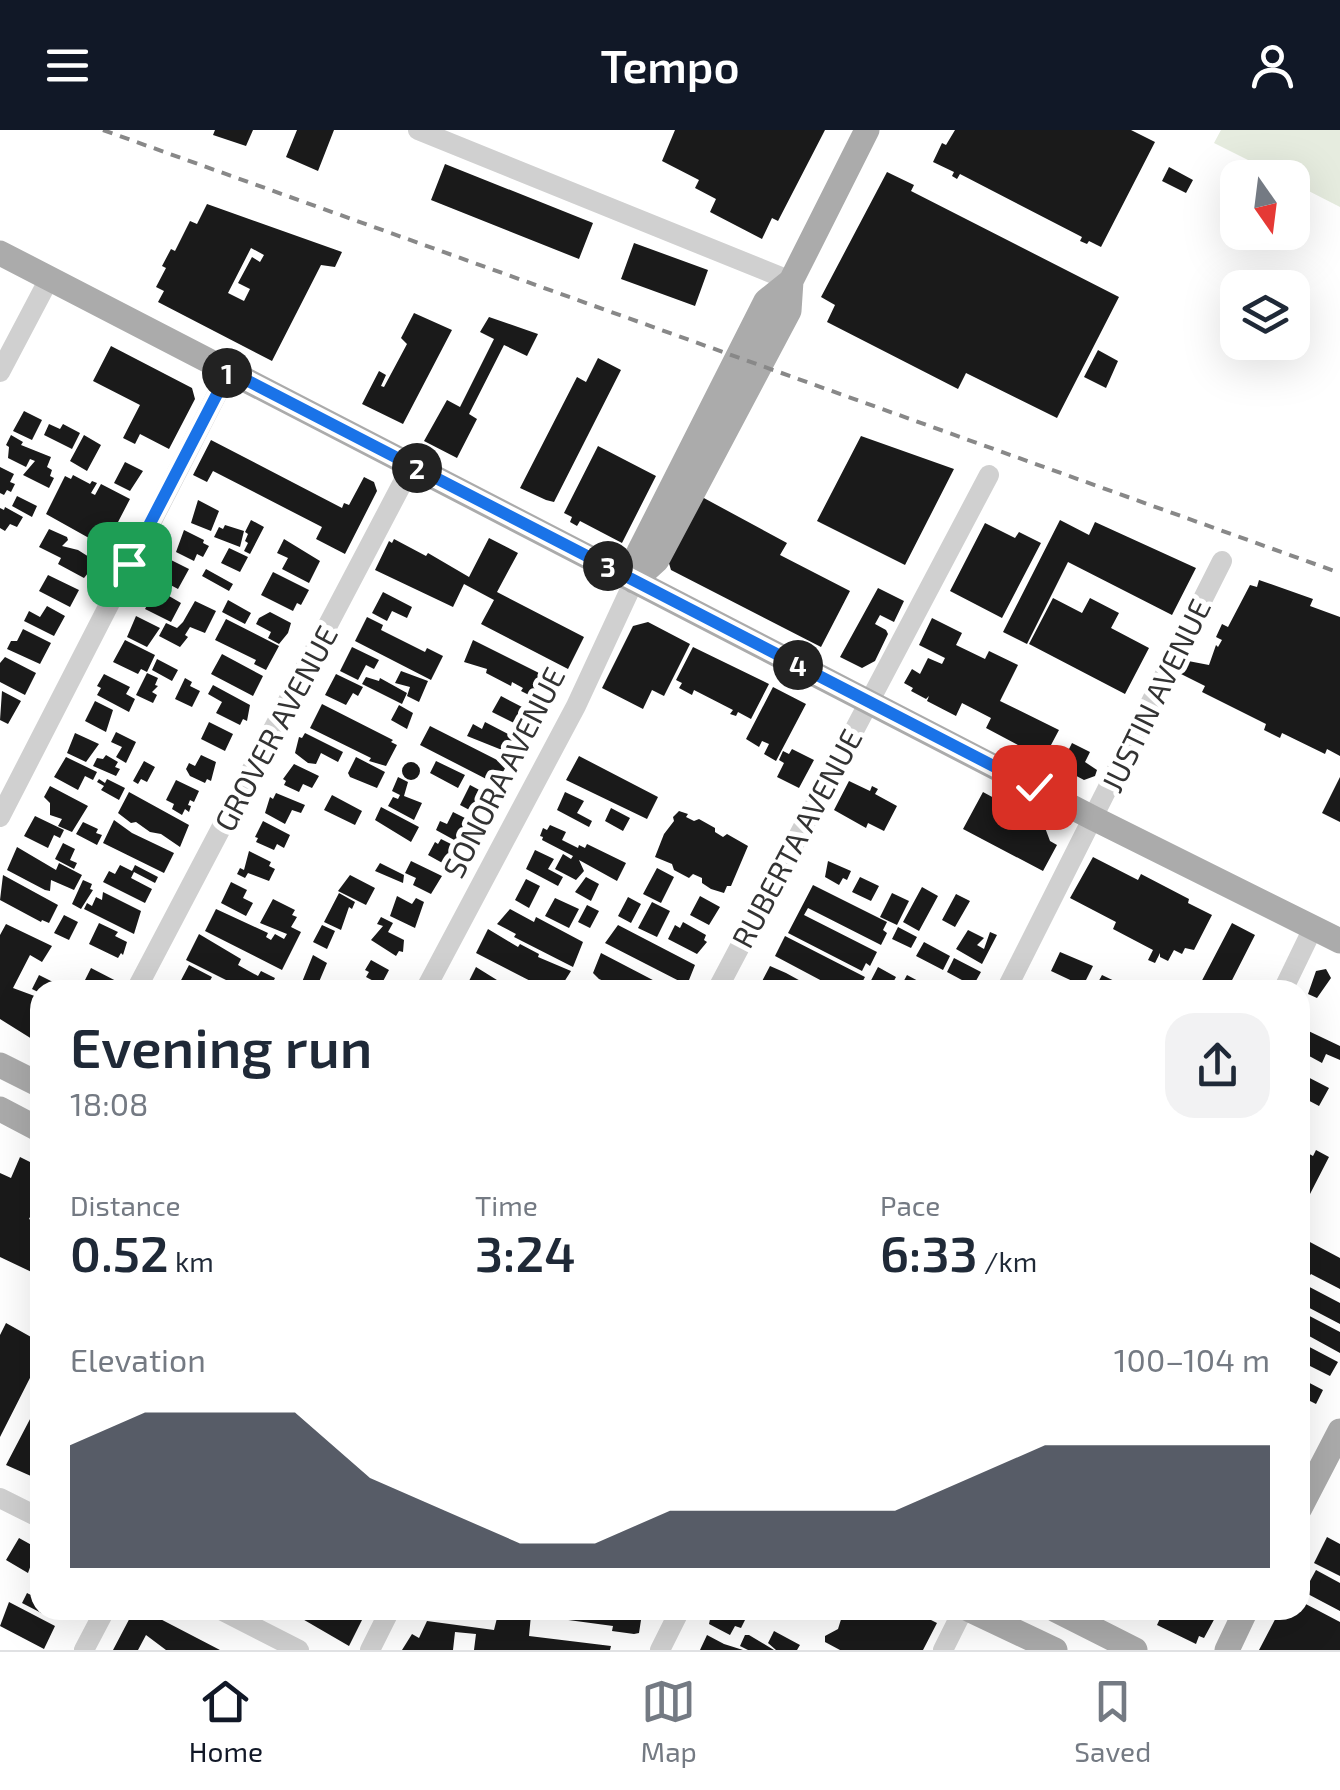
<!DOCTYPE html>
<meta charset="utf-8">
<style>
body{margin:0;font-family:"Exo 2",sans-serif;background:#f2f2f3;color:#1f2937;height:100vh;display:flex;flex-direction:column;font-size:38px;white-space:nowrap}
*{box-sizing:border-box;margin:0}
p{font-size:32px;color:#747a83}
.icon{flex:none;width:55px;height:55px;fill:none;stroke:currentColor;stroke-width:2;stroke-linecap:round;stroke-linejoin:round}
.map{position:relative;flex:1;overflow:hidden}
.details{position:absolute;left:30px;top:850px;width:1280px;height:640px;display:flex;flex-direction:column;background:#fff;border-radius:30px;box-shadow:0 10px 40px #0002}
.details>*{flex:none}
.needle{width:65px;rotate:166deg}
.buttons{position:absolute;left:1220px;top:30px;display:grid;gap:20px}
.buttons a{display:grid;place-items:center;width:90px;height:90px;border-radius:20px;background:#fff;box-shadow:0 10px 40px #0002;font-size:50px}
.pin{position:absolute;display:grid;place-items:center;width:85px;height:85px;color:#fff;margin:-42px;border-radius:20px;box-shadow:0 5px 15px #0006}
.km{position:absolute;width:50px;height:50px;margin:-25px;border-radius:50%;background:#222;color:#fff;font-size:28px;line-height:50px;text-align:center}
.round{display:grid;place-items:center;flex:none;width:105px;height:105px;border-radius:30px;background:#f2f2f3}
.overview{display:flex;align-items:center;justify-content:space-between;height:170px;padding:0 40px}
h1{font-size:55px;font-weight:600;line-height:75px}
.figures{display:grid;grid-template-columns:repeat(3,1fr);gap:15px;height:170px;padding:10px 40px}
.figures div{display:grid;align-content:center}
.figures b{font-size:50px;font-weight:600}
.figures small{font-size:28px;font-weight:400}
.figures p{font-size:28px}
.chart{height:280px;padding:20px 40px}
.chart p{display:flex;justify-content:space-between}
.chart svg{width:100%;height:180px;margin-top:10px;fill:#111827;opacity:.7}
header{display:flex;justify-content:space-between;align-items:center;height:130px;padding:0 40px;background:#111827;color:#fff;font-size:45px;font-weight:600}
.menu{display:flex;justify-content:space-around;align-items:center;height:140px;border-top:2px solid #e0e1e3;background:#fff;font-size:28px;color:#747a83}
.menu a{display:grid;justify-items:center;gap:5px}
.menu .selected{color:#111827}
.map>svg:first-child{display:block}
</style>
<header><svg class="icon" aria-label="menu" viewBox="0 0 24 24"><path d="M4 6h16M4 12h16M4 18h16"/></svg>Tempo<svg class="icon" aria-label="person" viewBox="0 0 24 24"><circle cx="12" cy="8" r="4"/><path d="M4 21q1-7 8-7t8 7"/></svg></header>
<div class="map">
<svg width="1340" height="1520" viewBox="0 0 1340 1520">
<rect width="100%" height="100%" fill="#fff"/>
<path fill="#e6ecdf" d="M1221,0H1340V77L1293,53L1292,48L1282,47L1214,13Z"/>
<path fill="#1a1a1a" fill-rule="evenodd" d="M215,0H253L246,16L213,5Z
M297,0H334L318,41L286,27Z
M675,0H825L778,91L772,88L762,109L710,82L716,69L695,58L699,50L662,31Z
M955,0H1131L1155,12L1101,117L1089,111L1087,114L1080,111L1082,107L960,44L957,49L952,46L954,42L933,32L942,13L946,15Z
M445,34L593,93L579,129L431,70Z
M1169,37L1193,50L1186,63L1162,51Z
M887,42L914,55L911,61L1119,167L1057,288L966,243L958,259L827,192L835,175L821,167Z
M207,74L342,122L335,137L321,135L272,231L158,172L164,161L156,157L166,138L162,136L171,119L175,121L190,91L197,94ZM251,118L264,125L260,132L252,127L238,153L250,159L244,171L228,163Z
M634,113L708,140L695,176L621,149Z
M414,183L452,200L403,294L362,274L379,241L386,245L381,256L384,257L407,214L401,208Z
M489,187L538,204L527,226L504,215L469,284L477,289L457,328L424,311L447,270L460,277L494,209L480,202Z
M111,216L192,258L195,269L169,319L140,304L135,314L123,308L140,275L93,251Z
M1098,220L1118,231L1106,258L1084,247Z
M598,228L621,240L554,372L546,370L520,358L577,247L586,252Z
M24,281L42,290L32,310L13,301Z
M49,294L60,299L63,294L80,303L72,319L44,305Z
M11,305L23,312L21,315L51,327L47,337L52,340L50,346L54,348L49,358L23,345L35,331L30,329L26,337L8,328L9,317L6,315Z
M84,305L101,315L87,341L70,331Z
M861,306L954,339L905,435L817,391Z
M211,310L342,378L344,373L349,375L364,347L374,352L377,361L345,424L316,409L322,397L213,341L207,352L193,345Z
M598,316L656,346L622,413L580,391L577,396L570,392L572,387L564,383Z
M125,332L143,341L130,361L114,353Z
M0,337L14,344L10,352L15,354L11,362L7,360L4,365L0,363Z
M73,345L90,354L92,351L97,353L91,363L95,365L101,354L130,369L105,417L46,384L65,346L71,349Z
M17,366L37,376L32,387L12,376Z
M702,367L787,413L780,425L850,461L821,517L671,440L668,430Z
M198,370L219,381L211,401L191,393Z
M5,377L23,387L17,397L10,394L5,401L0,398V378L4,380Z
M251,390L264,397L250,424L244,421L248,413L245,411L248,404L245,402Z
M1060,390L1089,405L1095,392L1196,438L1172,485L1068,432L1027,514L1003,502Z
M985,393L1015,408L1019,402L1041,413L1002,488L950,461Z
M225,395L244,401L240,417L214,407L219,397L223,399Z
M49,399L67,407L68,410L62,416L78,420L97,432L84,448L58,434L61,428L39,417Z
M184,400L204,410L203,413L209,416L203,427L197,424L194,431L176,422Z
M489,408L518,423L497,462L584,507L568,539L481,494L494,470L464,454L453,477L375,440L389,411L392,413L394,409L426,426L428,423L469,447Z
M284,409L320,431L309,453L282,439L288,428L277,423Z
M229,418L248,427L240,442L221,433Z
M169,429L189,439L178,459L161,450Z
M206,439L233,454L229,461L202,446Z
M273,442L309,460L301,475L297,473L293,481L261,465Z
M48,445L79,460L70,477L39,461Z
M1259,450L1313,469L1310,476L1340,487V626L1327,619L1325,624L1282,603L1280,608L1264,600L1266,594L1202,562L1205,556L1177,542L1183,530L1209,535L1216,515L1218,517L1222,510L1216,507L1222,494L1228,497L1250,455L1257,457Z
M150,455L181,473L171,492L145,479L149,472L143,469Z
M878,458L904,471L894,492L880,485L875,494L886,500L888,504L875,531L862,538L840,527Z
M383,462L412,477L407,488L392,481L387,491L372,483Z
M1053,468L1082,483L1090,468L1119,483L1111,498L1149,518L1125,564L1029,514Z
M228,470L251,483L245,494L222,482Z
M195,471L216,481L205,503L190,497L185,505L188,507L180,517L159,506L166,493L177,498L183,492Z
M47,476L65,486L54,506L24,491L29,481L40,487Z
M270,482L291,493L288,503L279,514L268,508L271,502L256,494L259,488Z
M136,486L160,498L147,517L127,507Z
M367,487L383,495L381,500L425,522L427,518L443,526L431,550L355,511Z
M932,488L962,503L956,515L985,529L989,521L1018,535L1000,571L1059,600L1051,615L1067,623L1072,613L1090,622L1085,632L1097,640L1095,646L1084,650L986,598L991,588L962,573L956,586L927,571L929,566L926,569L911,561L913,558L904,553L912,539L920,544L928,528L942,534L945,528L919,515Z
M226,489L279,516L266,540L254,534L256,530L215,510Z
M648,492L690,514L664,566L652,560L643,579L602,558L633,496Z
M23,499L51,513L40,534L7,519L11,511H17Z
M125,510L155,525L147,542L141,539L138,544L113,532Z
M473,510L545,546L535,568L521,561L523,558L512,552L511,556L486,543L487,539L464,532Z
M352,517L379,530L374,539L366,535L358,550L340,541Z
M693,517L769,554L751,589L738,582L736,586L730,584L733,580L694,560L692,565L679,558L682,553L676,550Z
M222,524L263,546L253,566L211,544Z
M5,527L36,543L25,565L0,552V533Z
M157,529L178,540L172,551L152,540Z
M401,541L428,551L419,572L407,566L410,557L395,553Z
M147,543L158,548L155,555L158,556L152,562L157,565L153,573L136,565Z
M104,544L130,557L126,564L135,569L129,582L97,565L101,558L97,556Z
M336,544L363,557L358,566L353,563L346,575L325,565Z
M366,547L379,551L380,548L407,563L402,574L362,554Z
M185,548L192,552L190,556L200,561L192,577L175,569Z
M213,555L250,575L247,591L243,589L240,595L216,583L222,572L208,564Z
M773,557L806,574L776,631L764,624L769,614L762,611L759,617L746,609Z
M2,561L21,571L8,594L0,590Z
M501,566L524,578L522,591L518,589L516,594L492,582Z
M95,571L113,580L106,602L85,591Z
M322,574L393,610L391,612L397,615L386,636L369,631L371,628L310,598Z
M399,575L413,583L407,599L391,590Z
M209,592L233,604L225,621L201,609Z
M485,592L514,607L507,622L467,606L473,594L482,599Z
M430,596L507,635L496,654L420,615Z
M116,602L136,612L126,633L116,627L122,617L111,612Z
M75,603L99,614L86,632L67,623Z
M305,603L343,622L338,632L321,623L316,634L308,633L295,623L299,607L302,608Z
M792,619L814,630L799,658L777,647L784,633L779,630L783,621L789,624Z
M106,625L118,632L115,637L120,639L116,646L93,636L97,628L103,629Z
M201,625L216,632L211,651L207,649L205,653L190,646L186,639L189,633L195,636Z
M579,626L658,667L647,689L566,650Z
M66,627L97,642L93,650L85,646L78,660L54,647Z
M356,627L385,642L377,658L350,647L348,643Z
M144,631L155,637L147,652L141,649L138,654L133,651Z
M436,631L465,645L458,658L430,643Z
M402 641a9 9 0 1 1 18 0a9 9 0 1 1-18 0Z
M294,634L319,646L312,658L303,654L299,662L284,655L286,651L283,649Z
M398,647L408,652L404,666L422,673L414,690L388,676L393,667L398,669L400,665L392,661Z
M1340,647V692L1322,683Z
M99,649L105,653L107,649L125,658L119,670L101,660L104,656L97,652Z
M176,650L199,661L194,672L190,670L188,675L191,676L189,682L185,679L182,685L172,679L174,674L166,670Z
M849,651L870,661L872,656L878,659L875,664L897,676L884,701L868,693L866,698L834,680Z
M470,655L485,663L475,683L460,675Z
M50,656L88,676L72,702L58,696L62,689L50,685V673L44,667Z
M129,662L189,695L180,717L161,704L150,702L136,692L131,693L118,683Z
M565,662L584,671L577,683L592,691L589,697L557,680Z
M983,662L1044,695L1050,711L1057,715L1043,741L963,699Z
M276,663L305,675L301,683L292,680L285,694L265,683L270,667L273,669Z
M332,665L362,681L355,695L324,680Z
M381,677L419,697L411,712L375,690Z
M611,678L630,688L623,701L605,691Z
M679,681L688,684L686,687L694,691L699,689L715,698V702L723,707L727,704L748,716L731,756H727L724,763L711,759L702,753V748L693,744L689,748L674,740L672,734L655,727L664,704L674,691L673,687Z
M453,682L467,689L456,711L436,700L440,691L447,694Z
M35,686L64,700L60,708L54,705L48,718L24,706Z
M114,690L132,703L174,723L164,743L103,713Z
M263,691L290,705L284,718L277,714L274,720L256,712L258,708L255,707Z
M83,692L98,699L96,703L102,705L97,715L76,704Z
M550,695L566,702L562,710L578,718L579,715L585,718L587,714L626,733L617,751L579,730L584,741L576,750L555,739L563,724L571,729L573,726L542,710L543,707L540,706L543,698L547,700Z
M441,709L457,717L446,735L428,725L435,712L438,714Z
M63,713L75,719L70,730L77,733L74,739L55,729Z
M17,717L56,740L59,733L82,745L74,760L51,750L50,761L45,760L7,740Z
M535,720L554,729L548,739L563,747L558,756L526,739Z
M249,721L271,732L269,736L275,739L269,751L248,743L245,748L237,744L240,738L244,740Z
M1093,727L1138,750L1141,744L1189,769L1188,773L1212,785L1194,820L1185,818L1182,824L1174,820L1168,831L1160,827V823L1155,833L1148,830L1153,820L1113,799L1116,792L1070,768Z
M411,731L442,746L431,764L413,755L416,748L405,743Z
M828,731L851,741L847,750L843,748L839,755L825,747Z
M380,733L404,745L403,753L375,741Z
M120,735L132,741L135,735L158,747L155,753L134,742L131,748L152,759L145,773L103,752L109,741L115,744Z
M657,738L674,747L661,773L643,764Z
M3,745L58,775L49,793L42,790L41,792L0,770Z
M350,745L375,758L366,775L338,761Z
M586,747L599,754L591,771L575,762Z
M860,747L879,756L871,771L852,762Z
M526,749L540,756L529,778L515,770Z
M83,750L92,754L90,759L93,760L81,779L72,774Z
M231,752L247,760L243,768L253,773L246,786L221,773Z
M813,755L887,792L883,800L887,803L881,815L808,778L804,785L877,822L870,836L866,833L862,841L788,803Z
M922,757L938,766L919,801L903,792Z
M103,762L141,781L134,804L84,779L87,773L92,776L96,767L102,770Z
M339,763L355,772L352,779L349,777L341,800L324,792Z
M892,763L909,771L897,795L880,787Z
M956,764L970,771L955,797L942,790Z
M397,766L412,774L416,768L424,772L415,798L390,786Z
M700,766L720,777L709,795L690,785Z
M628,767L641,774L631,793L618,786Z
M555,768L579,779L569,798L545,786Z
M273,769L295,780L292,785L297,787L291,797L301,802L282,840L205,801L216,779L268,803L266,807L271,810L275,804L284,809L287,804L260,793Z
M652,772L670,781L657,807L638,798Z
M587,775L599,781L590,798L578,792Z
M510,779L534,792L536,787L583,812L573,837L514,807L516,804L497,794Z
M64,785L78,792L69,810L54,803Z
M381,787L393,793L388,802L404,810L403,822L399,821L396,826L371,810L383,796L377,794Z
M683,792L706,805L704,810L707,812L697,824L668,809L675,795L680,798Z
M99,793L118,802L115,806L127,812L123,825L121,823L118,828L89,814Z
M1232,793L1255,805L1227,860H1197Z
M6,794L52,816L42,832L30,825L13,858L40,868V914L0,889V805Z
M322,795L335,801L327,819L313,812Z
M618,795L695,835L687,855L605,813Z
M898,797L917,807L911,818L892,809Z
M488,799L518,817L520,814L539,824L538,827L571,841L559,860H548L476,823Z
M968,800L984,808L977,815L984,819L990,802L997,805L982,834L956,819Z
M199,804L241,829L238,835L258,846L261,841L275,848L269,860H246L186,830Z
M785,806L865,847L858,860H839L775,826Z
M924,812L950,826L943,840L916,826Z
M1060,822L1093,836L1083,856L1051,841Z
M601,823L672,860H624L599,849L593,843Z
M313,825L327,833L316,859L302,852Z
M954,828L981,842L973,856L947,842Z
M371,830L389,840L381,855L366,847L369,842L365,840Z
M189,835L212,847L207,856L214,860H200L190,855L188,858L179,854Z
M770,836L786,843L817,860H769L760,855Z
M476,837L505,855L502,860H475L467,855Z
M878,837L896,847L889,860H866Z
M91,838L122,854L119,860H104L85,850Z
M1326,839L1331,848L1317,868L1308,864L1316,841Z
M39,845L69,860H40V863L32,859Z
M907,845L935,860H899Z
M1102,845L1129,858L1131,853L1144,860H1094Z
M1300,897L1340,916V930L1326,924L1322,933L1300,921Z
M1300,943L1329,958L1319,976L1300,966Z
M1300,1011L1305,1014L1302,1020L1313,1026L1316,1020L1329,1027L1310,1064L1300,1059Z
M20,1027L40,1037V1068L29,1089L40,1095V1146L0,1127V1043L11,1048Z
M1308,1111L1340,1128V1159L1311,1144L1308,1148L1300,1143V1125Z
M1300,1152L1340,1173V1194L1300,1173Z
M1300,1181L1340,1202V1223L1300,1201Z
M6,1193L40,1212V1223L34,1234L40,1237V1246L33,1242L0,1307V1205Z
M1300,1212L1338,1232L1330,1246L1300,1231Z
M1300,1248L1323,1260L1316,1274L1300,1266Z
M40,1270V1350L6,1335Z
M1327,1407L1340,1414V1446L1314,1433Z
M19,1408L37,1418L28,1443L6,1430Z
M1316,1440L1340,1453V1481L1304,1462Z
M40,1453V1480H55L51,1488L22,1473L27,1463L33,1466Z
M1300,1471L1340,1492V1520H1259L1280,1480H1300Z
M9,1472L55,1496L44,1519L0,1496Z
M134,1480H143L220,1520H166L146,1505L138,1520H113Z
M287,1480H367L349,1516Z
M499,1480H637L635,1489L641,1490L639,1503L634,1504L612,1501L613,1496L531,1485L529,1506L611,1516L610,1520H474L476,1504L455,1502L453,1520H402L412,1504L419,1508L427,1491L494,1500Z
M712,1480H726L745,1490L741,1498L735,1496L730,1505L709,1494Z
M851,1480H911L937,1493L923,1520H840L825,1512V1506L838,1499L843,1483L849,1484Z
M1164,1480H1204L1216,1486L1204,1508L1199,1506L1196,1514L1157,1495Z
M774,1501L800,1515L797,1520H776L768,1513Z
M707,1505L724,1514L743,1520H700Z
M745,1505H749L774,1520H748L740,1516Z"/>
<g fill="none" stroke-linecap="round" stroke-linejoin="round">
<path stroke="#d0d0d0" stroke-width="20" d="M418,0L791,151
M0,242L49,149
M0,687L229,241
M136,860L412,335
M425,860L576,576L634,451
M717,860L989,345
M1006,860L1222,431
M1283,860L1313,798
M0,1368L40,1388
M221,1480L299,1520
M84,1520L105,1480
M370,1520L390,1480
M660,1520L680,1480
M943,1520L963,1480"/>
<path stroke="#ababab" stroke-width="25" d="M0,123L1093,688L1340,811
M634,451L657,430L789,181L791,151L867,0
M634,451L639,422L766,171L791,151
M0,935L40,955
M0,979L40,1000
M1300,1378L1340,1301
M970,1480L1055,1520
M1056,1480L1135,1520
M1227,1520L1246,1480"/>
<path stroke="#888" stroke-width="4" stroke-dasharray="10 8" stroke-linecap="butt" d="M103,0L1340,443"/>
</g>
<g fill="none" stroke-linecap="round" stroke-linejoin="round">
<defs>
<path id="route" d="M129,434L229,241L1034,657"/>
</defs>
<use href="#route" stroke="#fff" stroke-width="20"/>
<use href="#route" stroke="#1a73e8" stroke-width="12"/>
</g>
<g text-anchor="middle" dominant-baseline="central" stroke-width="10" stroke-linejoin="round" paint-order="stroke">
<g font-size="30" fill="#333" stroke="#fff">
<text transform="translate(1155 565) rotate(-64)">JUSTIN AVENUE</text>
<text transform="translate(275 598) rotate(-62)">GROVER AVENUE</text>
<text transform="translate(503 642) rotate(-63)">SONORA AVENUE</text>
<text transform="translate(796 708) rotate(-62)">RUBERTA AVENUE</text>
</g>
</g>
</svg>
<div class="buttons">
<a><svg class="needle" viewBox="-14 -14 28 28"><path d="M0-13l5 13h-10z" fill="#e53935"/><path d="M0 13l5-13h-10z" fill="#747a83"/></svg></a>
<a><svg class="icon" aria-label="layers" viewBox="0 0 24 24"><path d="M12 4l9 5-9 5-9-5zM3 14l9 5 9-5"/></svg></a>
</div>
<div class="pin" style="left:129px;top:434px;background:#1e9e55"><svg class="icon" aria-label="arrive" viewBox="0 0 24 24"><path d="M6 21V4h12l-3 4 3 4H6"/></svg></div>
<div class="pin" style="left:1034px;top:657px;background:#d93025"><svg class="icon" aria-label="check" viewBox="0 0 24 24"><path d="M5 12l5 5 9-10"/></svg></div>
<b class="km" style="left:227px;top:243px">1</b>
<b class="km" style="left:417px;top:338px">2</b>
<b class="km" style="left:608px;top:436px">3</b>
<b class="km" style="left:798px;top:535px">4</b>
<section class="details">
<div class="overview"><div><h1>Evening run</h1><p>18:08</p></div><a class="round"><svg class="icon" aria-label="share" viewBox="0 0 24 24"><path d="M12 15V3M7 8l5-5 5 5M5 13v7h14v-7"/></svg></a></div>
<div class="figures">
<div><p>Distance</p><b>0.52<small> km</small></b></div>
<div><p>Time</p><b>3:24</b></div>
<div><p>Pace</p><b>6:33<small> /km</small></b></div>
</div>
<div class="chart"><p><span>Elevation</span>100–104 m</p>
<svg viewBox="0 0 160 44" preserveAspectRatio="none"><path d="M0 44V14L10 6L20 6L30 6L40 22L50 30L60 38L70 38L80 30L90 30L100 30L110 30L120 22L130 14L140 14L150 14L160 14V44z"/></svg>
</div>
</section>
</div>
<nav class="menu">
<a class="selected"><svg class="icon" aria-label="home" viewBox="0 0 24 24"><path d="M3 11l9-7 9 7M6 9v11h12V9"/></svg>Home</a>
<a><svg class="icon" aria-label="map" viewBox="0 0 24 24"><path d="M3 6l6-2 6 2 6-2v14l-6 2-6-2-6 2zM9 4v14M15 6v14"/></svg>Map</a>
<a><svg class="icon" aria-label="saved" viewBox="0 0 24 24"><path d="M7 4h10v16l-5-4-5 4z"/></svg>Saved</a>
</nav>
